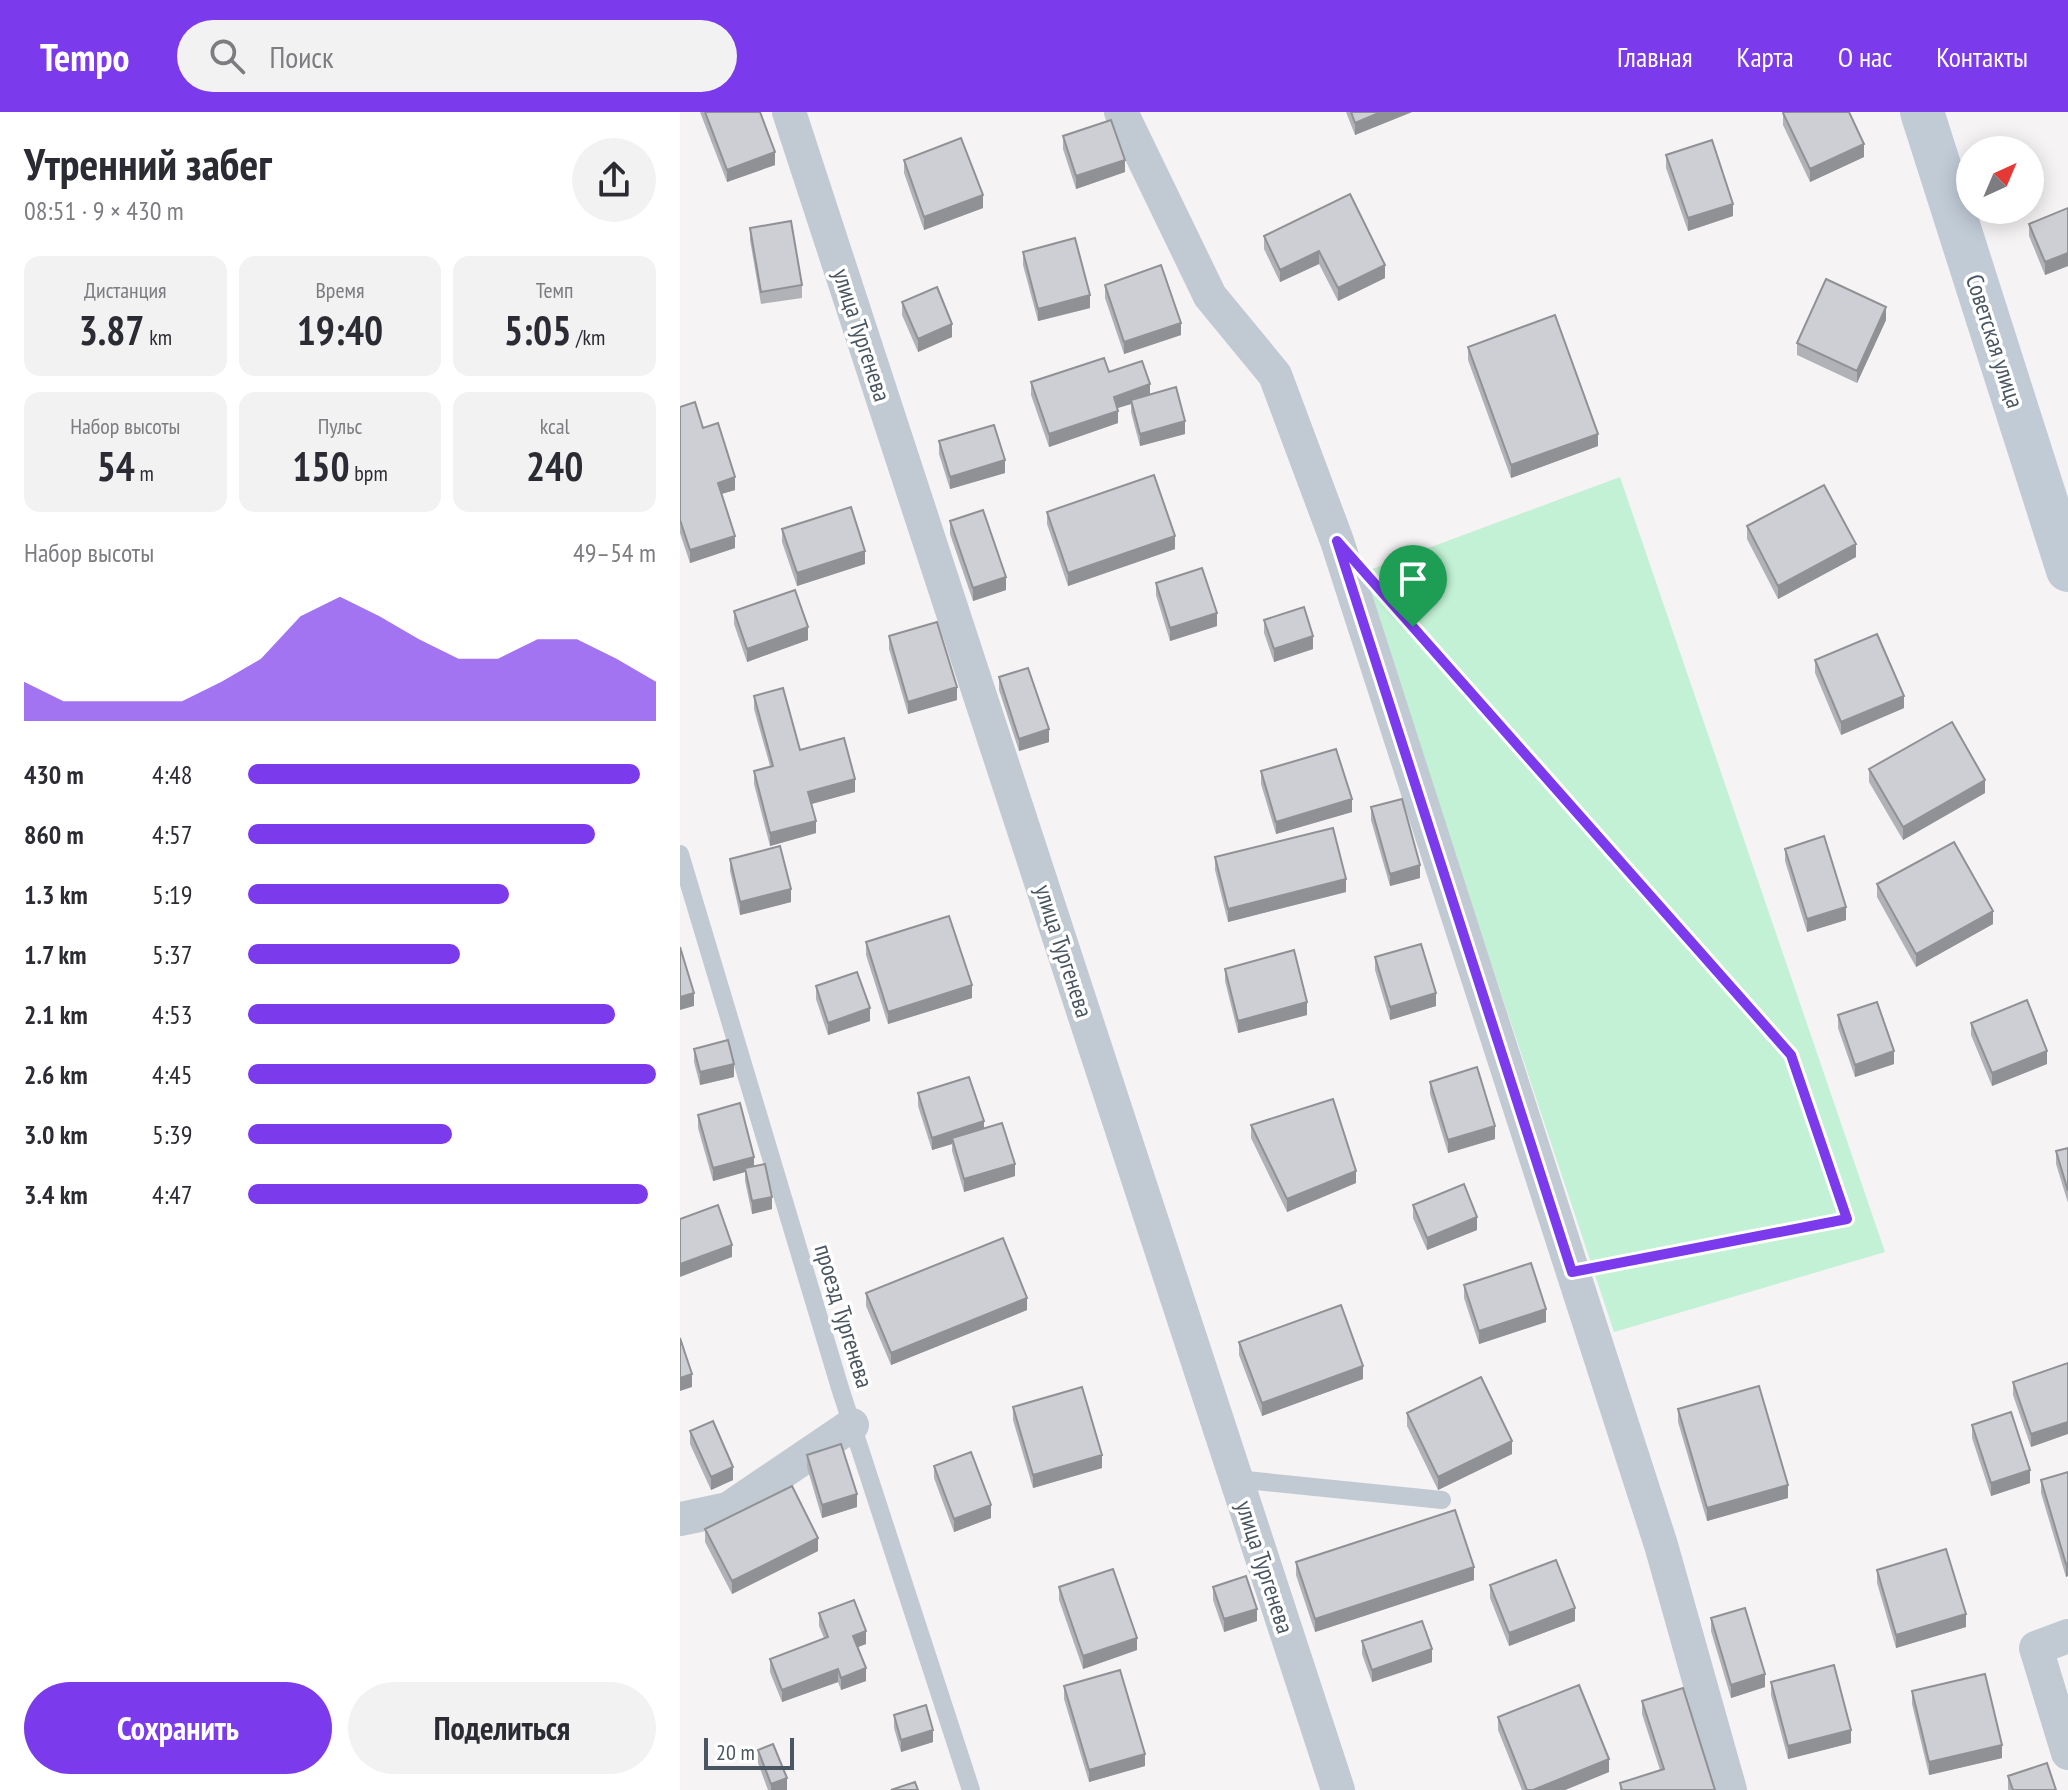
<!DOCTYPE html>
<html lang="ru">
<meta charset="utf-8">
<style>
body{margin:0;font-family:"PT Sans Narrow",sans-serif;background:#f2f2f3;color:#2b2b33;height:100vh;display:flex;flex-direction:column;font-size:30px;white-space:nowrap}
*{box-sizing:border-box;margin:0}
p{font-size:26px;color:#7c7c81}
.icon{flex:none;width:44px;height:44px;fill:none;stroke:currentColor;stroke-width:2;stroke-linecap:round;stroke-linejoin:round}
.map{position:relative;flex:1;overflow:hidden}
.side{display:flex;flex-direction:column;background:#fff;width:680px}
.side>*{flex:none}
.needle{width:52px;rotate:44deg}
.fabs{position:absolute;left:1276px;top:24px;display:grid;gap:16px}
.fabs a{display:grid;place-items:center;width:88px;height:88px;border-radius:50%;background:#fff;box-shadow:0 4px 20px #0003;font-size:40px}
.scale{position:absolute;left:24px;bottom:20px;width:90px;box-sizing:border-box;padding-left:8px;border:4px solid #4a5661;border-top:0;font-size:22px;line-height:28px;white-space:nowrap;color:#4a5661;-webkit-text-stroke:6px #fff;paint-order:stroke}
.pin{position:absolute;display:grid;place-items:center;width:68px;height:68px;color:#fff;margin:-82px -34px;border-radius:50% 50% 50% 0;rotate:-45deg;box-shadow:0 0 8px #0007}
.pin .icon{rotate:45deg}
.round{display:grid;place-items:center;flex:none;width:84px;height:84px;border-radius:42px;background:#f2f2f3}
.summary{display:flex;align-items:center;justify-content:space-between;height:136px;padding:0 24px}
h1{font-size:44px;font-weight:600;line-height:60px}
.metrics{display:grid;grid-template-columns:repeat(3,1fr);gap:12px;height:136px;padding:8px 24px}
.metrics div{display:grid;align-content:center;border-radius:16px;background:#f2f2f3;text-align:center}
.metrics b{font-size:40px;font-weight:600}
.metrics small{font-size:22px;font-weight:400}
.metrics p{font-size:22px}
.chart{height:224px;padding:16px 24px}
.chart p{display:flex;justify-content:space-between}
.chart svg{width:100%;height:144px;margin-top:8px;fill:#7c3aed;opacity:.7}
.primary-button{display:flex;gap:16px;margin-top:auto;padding:16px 24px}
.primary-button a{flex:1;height:92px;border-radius:48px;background:#7c3aed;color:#fff;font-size:32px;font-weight:600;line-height:92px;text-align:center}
.primary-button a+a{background:#f2f2f3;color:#2b2b33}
ul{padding:0 24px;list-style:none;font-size:26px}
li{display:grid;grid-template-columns:128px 96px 1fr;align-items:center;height:60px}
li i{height:20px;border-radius:10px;background:#7c3aed}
header{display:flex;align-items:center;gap:48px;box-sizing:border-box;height:112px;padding:0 40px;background:#7c3aed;color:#fff}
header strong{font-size:38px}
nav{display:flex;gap:44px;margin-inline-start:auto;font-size:28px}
.search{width:560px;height:72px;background:#f2f2f3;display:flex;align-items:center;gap:20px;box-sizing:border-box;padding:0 28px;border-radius:44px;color:#7c7c81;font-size:30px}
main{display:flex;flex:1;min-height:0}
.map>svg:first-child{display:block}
</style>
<header>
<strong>Tempo</strong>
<div class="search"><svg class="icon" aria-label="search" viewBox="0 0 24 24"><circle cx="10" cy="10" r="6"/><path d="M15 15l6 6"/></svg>Поиск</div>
<nav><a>Главная</a><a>Карта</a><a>О нас</a><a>Контакты</a></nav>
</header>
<main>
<section class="side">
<div class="summary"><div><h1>Утренний забег</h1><p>08:51 · 9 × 430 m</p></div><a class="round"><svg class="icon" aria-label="share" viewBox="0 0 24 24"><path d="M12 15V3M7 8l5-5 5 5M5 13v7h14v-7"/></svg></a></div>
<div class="metrics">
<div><p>Дистанция</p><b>3.87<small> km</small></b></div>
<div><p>Время</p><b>19:40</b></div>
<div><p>Темп</p><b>5:05<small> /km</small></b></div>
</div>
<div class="metrics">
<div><p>Набор высоты</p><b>54<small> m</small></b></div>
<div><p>Пульс</p><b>150<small> bpm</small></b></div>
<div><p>kcal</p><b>240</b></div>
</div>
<div class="chart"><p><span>Набор высоты</span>49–54 m</p>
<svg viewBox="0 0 160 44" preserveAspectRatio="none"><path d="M0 44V32L10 38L20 38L30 38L40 38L50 32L60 25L70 12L80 6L90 12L100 19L110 25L120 25L130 19L140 19L150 25L160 32V44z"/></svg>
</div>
<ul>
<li><b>430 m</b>4:48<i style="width:96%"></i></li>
<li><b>860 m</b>4:57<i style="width:85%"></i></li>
<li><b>1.3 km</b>5:19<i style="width:64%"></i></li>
<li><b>1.7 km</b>5:37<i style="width:52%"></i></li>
<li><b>2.1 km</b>4:53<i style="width:90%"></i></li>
<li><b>2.6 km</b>4:45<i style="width:100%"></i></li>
<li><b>3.0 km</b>5:39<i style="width:50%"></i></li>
<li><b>3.4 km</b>4:47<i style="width:98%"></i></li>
</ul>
<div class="primary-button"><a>Сохранить</a><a>Поделиться</a></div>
</section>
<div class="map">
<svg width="1388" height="1678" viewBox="0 0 1388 1678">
<rect width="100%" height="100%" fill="#f5f3f3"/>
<path fill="#c3f1d5" d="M940,365L1205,1140L934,1220L681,461Z"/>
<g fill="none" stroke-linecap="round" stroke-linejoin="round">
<path stroke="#7ad0a6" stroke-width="5" stroke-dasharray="6 4" stroke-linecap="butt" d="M712,492L1111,943L1167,1107L924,1154"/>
<path stroke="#c1cad2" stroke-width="18" d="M0,742L160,1276L291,1678
M556,1367L762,1388"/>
<path stroke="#c1cad2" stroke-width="34" d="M109,0L658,1678
M441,0L530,184L595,263L657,429L981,1433L1050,1678
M0,1407L48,1397L172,1313
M1388,1524L1356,1536L1388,1641"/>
<path stroke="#c1cbd6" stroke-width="44" d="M1242,0L1388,458"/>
</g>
<path fill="#b0b2b7" d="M20,0H80L95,53L47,70Z
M666,0H732L675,23Z
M1103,1L1184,45L1130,70L1103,13Z
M383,24L445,60L396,77L383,37Z
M986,43L1053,104L1008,119L986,56Z
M224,48L303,96L244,118L224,61Z
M670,82L705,166L658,189L639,152L600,170L584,137V124Z
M1388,96V154L1365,163L1349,124V112Z
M70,116L122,173V186L81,192L70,128Z
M343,140L410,196L358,209L343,153Z
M425,173L501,223L444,242L425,186Z
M222,190L272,225L238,240L222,203Z
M1206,208L1177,271L1117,243V231Z
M788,235L918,334L831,366L788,248Z
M429,260L470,282L505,322L460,334L451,300V292L438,296V311L369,335L351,283V270Z
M0,295L23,316L55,378L41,382L55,436L10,451L0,421Z
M259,329L325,361L270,377L259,342Z
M367,400L495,437L388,474L367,412Z
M270,409L326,478L293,489L270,422Z
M1067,414L1176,445L1098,487L1067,427Z
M102,417L185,452L117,474L102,430Z
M476,471L537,514L490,529L476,483Z
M54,499L128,528L67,550L54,512Z
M584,508L633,537L594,550L584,521Z
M209,524L277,588L228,602L209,537Z
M1135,548L1224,596L1161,623L1135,561Z
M319,565L369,630L339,639L319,578Z
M74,584L120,638L175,680L131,692L136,721L90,734L74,672V659L90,654L74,597Z
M1189,657L1305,681L1223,728L1189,670Z
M581,659L672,700L596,722L581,672Z
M691,695L740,766L710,774L691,708Z
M1105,737L1166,808L1127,820L1105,749Z
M535,745L666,780L548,810L535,758Z
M50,747L111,790L60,803L50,759Z
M1197,772L1313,812L1236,855L1197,785Z
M186,830L292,886L208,912L186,843Z
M695,845L756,894L710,908L695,858Z
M545,857L627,903L558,921L545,869Z
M136,874L190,909L148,923L136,887Z
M1158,903L1214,952L1175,965L1158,916Z
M1291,911L1367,952L1312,974L1291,923Z
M14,937L54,965L20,973L14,950Z
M750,970L815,1027L768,1041L750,982Z
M238,981L304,1016L335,1064L284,1080L272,1039V1032L252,1038L238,994Z
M18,1003L74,1054L92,1097L72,1102L65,1069V1060L33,1069L18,1016Z
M571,1013L676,1071L607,1100L571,1026Z
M1388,1036V1091L1376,1052V1039Z
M733,1093L797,1118L747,1138L733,1106Z
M784,1173L866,1210L799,1232L784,1186Z
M186,1181L347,1198L211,1253L186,1194Z
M559,1230L683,1267L582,1304L559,1243Z
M1388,1251L1351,1335L1333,1283V1270Z
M333,1295L422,1356L353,1376L333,1308Z
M998,1297L1108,1386L1027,1409L998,1310Z
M727,1301L832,1342L758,1378L727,1314Z
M1292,1313L1350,1371L1311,1384L1292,1326Z
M10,1319L53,1368L31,1378L10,1332Z
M127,1343L177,1395L142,1406L127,1355Z
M254,1354L311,1406L274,1420L254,1366Z
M1388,1360V1464L1386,1465L1361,1381V1368Z
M25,1417L138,1439L52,1482L25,1430Z
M616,1450L794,1468L635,1520L616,1463Z
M1197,1458L1286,1515L1216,1536L1197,1471Z
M810,1473L895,1509L829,1534L810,1486Z
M379,1475L457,1538L403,1557L379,1488Z
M533,1475L577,1509L544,1520L533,1488Z
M139,1501L186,1532L178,1535L186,1569L161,1578L158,1570L102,1590L90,1560V1547L144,1526L139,1514Z
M1031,1506L1085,1575L1051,1586L1031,1519Z
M682,1529L752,1550L692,1570L682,1542Z
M1091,1570L1171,1631L1108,1647L1091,1583Z
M384,1574L465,1654L409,1670L384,1587Z
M1232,1579L1322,1646L1249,1663L1232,1592Z
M962,1589L1035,1678H940V1671L980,1658L962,1602Z
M214,1603L253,1630L221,1640L214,1616Z
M818,1605L929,1660L885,1678H842L818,1618Z
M78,1638L107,1678H88L78,1651Z
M1328,1664L1376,1678H1328Z"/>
<path fill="#909195" d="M701,0H732L675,23V11Z
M1184,32V45L1130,70V57Z
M95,40V53L47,70V58Z
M445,48V60L396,77V64Z
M303,83V96L244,118V105Z
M1053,92V104L1008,119V106Z
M639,139V152L600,170V158Z
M1388,141V154L1365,163V150Z
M705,153V166L658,189V176Z
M410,183V196L358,209V197Z
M1206,195V208L1177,271V259Z
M501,211V223L444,242V230Z
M272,212V225L238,240V227Z
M470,272V285L451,288V292L434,297V285Z
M438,299V311L369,335V322Z
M505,309V322L460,334V322Z
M918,322V334L831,366V353Z
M325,348V361L270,377V365Z
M55,365V378L38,383V371Z
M55,424V436L10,451V438Z
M495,424V437L388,474V461Z
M1176,432V445L1098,487V474Z
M185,439V452L117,474V461Z
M326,465V478L293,489V476Z
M537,501V514L490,529V516Z
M128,515V528L67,550V537Z
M633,524V537L594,550V537Z
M277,575V588L228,602V590Z
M1224,584V596L1161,623V610Z
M369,617V630L339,639V627Z
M175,667V680L128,693V680Z
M1305,668V681L1223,728V715Z
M672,687V700L596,722V710Z
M136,709V721L90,734V721Z
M740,753V766L710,774V762Z
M666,767V780L548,810V797Z
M111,777V790L60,803V790Z
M1166,795V808L1127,820V807Z
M1313,799V812L1236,855V842Z
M292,873V886L208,912V900Z
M14,881V894L0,898V885Z
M756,881V894L710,908V895Z
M627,890V903L558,921V909Z
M190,896V909L148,923V911Z
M1214,939V952L1175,965V953Z
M1367,939V952L1312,974V961Z
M54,952V965L20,973V960Z
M304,1009V1021L272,1026V1032L252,1038V1026Z
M815,1014V1027L768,1041V1028Z
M74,1045V1057L65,1056V1060L33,1069V1056Z
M335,1052V1064L284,1080V1067Z
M676,1059V1071L607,1100V1087Z
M92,1085V1097L72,1102V1089Z
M797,1105V1118L747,1138V1126Z
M52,1133V1145L0,1165V1152Z
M347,1186V1198L211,1253V1241Z
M866,1197V1210L799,1232V1219Z
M683,1254V1267L582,1304V1291Z
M12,1262V1275L0,1279V1266Z
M1388,1310V1322L1351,1335V1322Z
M832,1329V1342L758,1378V1365Z
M422,1343V1356L353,1376V1363Z
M53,1355V1368L31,1378V1365Z
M1350,1358V1371L1311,1384V1371Z
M1108,1373V1386L1027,1409V1396Z
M177,1382V1395L142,1406V1393Z
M311,1393V1406L274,1420V1407Z
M138,1426V1439L52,1482V1469Z
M1388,1451V1464L1386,1465V1452Z
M794,1455V1468L635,1520V1507Z
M895,1496V1509L829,1534V1521Z
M577,1497V1509L544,1520V1507Z
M1286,1502V1515L1216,1536V1523Z
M186,1519V1532L173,1537V1524Z
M457,1526V1538L403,1557V1544Z
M752,1537V1550L692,1570V1558Z
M186,1556V1569L161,1578V1566Z
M158,1557V1570L102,1590V1578Z
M1085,1562V1575L1051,1586V1573Z
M253,1618V1630L221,1640V1628Z
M1171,1618V1631L1108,1647V1634Z
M1322,1633V1646L1249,1663V1650Z
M465,1642V1654L409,1670V1658Z
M929,1647V1660L885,1678H853Z
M107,1666V1678H91V1672Z"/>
<path fill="#cdcfd5" stroke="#909195" stroke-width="2" d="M25,0H80L95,40L47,58Z
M671,0H701L675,11Z
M1104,0H1169L1184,32L1130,57L1103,1Z
M431,8L445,48L396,64L383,24Z
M281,26L303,83L244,105L224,48Z
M1032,28L1053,92L1008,106L986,43Z
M670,82L705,153L658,176L639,139L600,158L584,124Z
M1388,96V141L1365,150L1349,112Z
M111,109L122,173L81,180L70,116Z
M395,126L410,183L358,197L343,140Z
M481,153L501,211L444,230L425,173Z
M1146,167L1206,195L1177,259L1117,231Z
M257,175L272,212L238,227L222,190Z
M875,203L918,322L831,353L788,235Z
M424,246L429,260L462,249L470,272L434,285L438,299L369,322L351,270Z
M496,275L505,309L460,322L451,288Z
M15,290L23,316L38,311L55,365L38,371L55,424L10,438L0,408V295Z
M314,313L325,348L270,365L259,329Z
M474,363L495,424L388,461L367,400Z
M1144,373L1176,432L1098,474L1067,414Z
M171,395L185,439L117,461L102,417Z
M303,398L326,465L293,476L270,409Z
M522,456L537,501L490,516L476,471Z
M115,478L128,515L67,537L54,499Z
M624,495L633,524L594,537L584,508Z
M257,510L277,575L228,590L209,524Z
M1197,522L1224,584L1161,610L1135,548Z
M348,556L369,617L339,627L319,565Z
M103,576L120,638L164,626L175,667L128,680L136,709L90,721L74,659L93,654L74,584Z
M1272,610L1305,668L1223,715L1189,657Z
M656,637L672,687L596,710L581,659Z
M722,687L740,753L710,762L691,695Z
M653,716L666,767L548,797L535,745Z
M1144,724L1166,795L1127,807L1105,737Z
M1274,730L1313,799L1236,842L1197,772Z
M100,734L111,777L60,790L50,747Z
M269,804L292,873L208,900L186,830Z
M741,832L756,881L710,895L695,845Z
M0,835L14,881L0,885Z
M614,838L627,890L558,909L545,857Z
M177,860L190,896L148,911L136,874Z
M1347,888L1367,939L1312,961L1291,911Z
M1197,890L1214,939L1175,953L1158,903Z
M48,928L54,952L20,960L14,937Z
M797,955L815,1014L768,1028L750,970Z
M289,965L304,1009L252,1026L238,981Z
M653,987L676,1059L607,1087L571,1013Z
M60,991L74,1045L33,1056L18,1003Z
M322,1011L335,1052L284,1067L272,1026Z
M1388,1036V1079L1376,1039Z
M85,1052L92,1085L72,1089L65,1056Z
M784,1072L797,1105L747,1126L733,1093Z
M38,1093L52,1133L0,1152V1107Z
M323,1126L347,1186L211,1241L186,1181Z
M851,1151L866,1197L799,1219L784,1173Z
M661,1193L683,1254L582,1291L559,1230Z
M0,1226L12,1262L0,1266Z
M1388,1251V1310L1351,1322L1333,1270Z
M801,1265L832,1329L758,1365L727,1301Z
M1079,1274L1108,1373L1027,1396L998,1297Z
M402,1275L422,1343L353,1363L333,1295Z
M1331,1300L1350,1358L1311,1371L1292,1313Z
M33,1309L53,1355L31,1365L10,1319Z
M161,1332L177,1382L142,1393L127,1343Z
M291,1340L311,1393L274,1407L254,1354Z
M1388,1360V1451L1386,1452L1361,1368Z
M112,1374L138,1426L52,1469L25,1417Z
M775,1398L794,1455L635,1507L616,1450Z
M1266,1437L1286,1502L1216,1523L1197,1458Z
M876,1448L895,1496L829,1521L810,1473Z
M433,1457L457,1526L403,1544L379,1475Z
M566,1464L577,1497L544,1507L533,1475Z
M174,1488L186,1519L173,1524L186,1556L161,1566L158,1557L102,1578L90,1547L148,1525L139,1501Z
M1065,1496L1085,1562L1051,1573L1031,1506Z
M742,1509L752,1537L692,1558L682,1529Z
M1154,1553L1171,1618L1108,1634L1091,1570Z
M440,1558L465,1642L409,1658L384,1574Z
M1305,1562L1322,1633L1249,1650L1232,1579Z
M899,1573L929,1647L853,1678H847L818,1605Z
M1003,1576L1035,1678H942L940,1671L984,1657L962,1589Z
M246,1593L253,1618L221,1628L214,1603Z
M93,1632L107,1666L91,1672L78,1638Z
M1367,1651L1376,1678H1333L1328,1664Z
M235,1670L238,1678H211Z"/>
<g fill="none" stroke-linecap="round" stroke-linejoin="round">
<defs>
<path id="route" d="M657,429L1111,943L1167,1107L892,1160Z"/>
</defs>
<use href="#route" stroke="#fff" stroke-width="16"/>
<use href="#route" stroke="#7c3aed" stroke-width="10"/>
</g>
<g text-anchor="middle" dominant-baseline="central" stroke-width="7" stroke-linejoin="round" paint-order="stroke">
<g font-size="24" fill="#4a5661" stroke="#fff">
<text transform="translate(182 223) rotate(72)">улица Тургенева</text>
<text transform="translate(1315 229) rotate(72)">Советская улица</text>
<text transform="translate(384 839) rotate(72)">улица Тургенева</text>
<text transform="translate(164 1204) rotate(73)">проезд Тургенева</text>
<text transform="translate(585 1455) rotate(72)">улица Тургенева</text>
</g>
</g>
</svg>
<div class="fabs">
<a><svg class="needle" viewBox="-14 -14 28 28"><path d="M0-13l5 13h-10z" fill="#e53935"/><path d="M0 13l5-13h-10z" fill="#7c7c81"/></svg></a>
</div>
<div class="scale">20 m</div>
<div class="pin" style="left:733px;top:515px;background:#1e9e55"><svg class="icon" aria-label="arrive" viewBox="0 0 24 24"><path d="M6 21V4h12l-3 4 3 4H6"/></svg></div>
</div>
</main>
